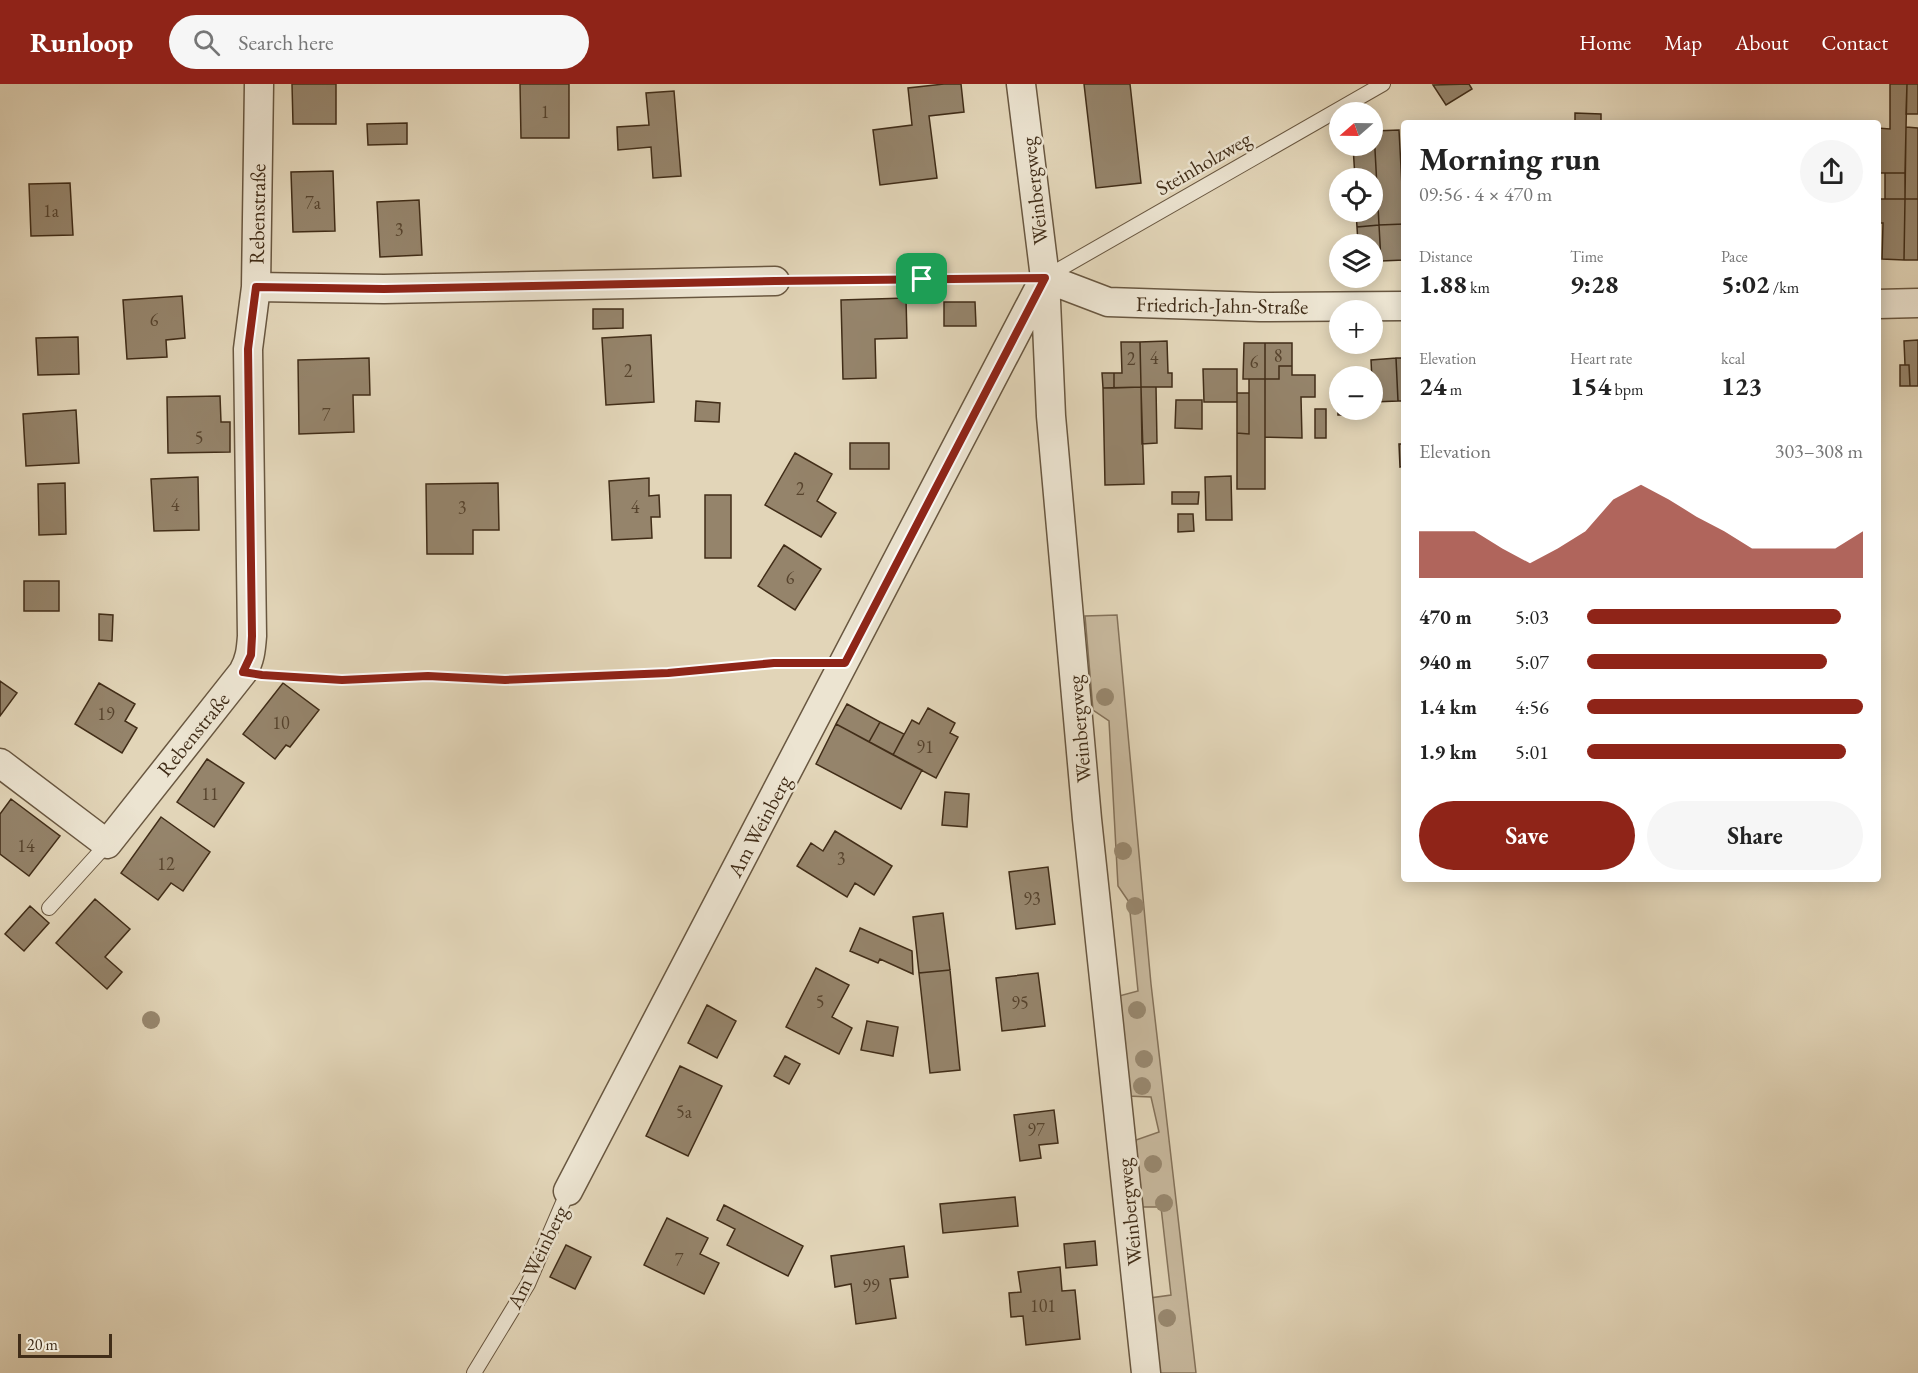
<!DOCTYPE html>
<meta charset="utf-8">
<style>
body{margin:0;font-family:"EB Garamond",serif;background:#f6f6f6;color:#222;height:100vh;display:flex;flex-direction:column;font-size:22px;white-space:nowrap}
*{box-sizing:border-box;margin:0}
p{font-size:20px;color:#767676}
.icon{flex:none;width:33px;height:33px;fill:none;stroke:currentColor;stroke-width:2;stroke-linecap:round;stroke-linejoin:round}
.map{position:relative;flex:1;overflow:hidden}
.drawer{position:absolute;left:1401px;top:36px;width:480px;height:762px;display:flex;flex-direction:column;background:#fff;border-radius:6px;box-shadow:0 3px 15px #0003}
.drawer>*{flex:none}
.needle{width:39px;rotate:250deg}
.tools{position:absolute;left:1329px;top:18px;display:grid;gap:12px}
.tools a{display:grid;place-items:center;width:54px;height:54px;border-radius:50%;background:#fff;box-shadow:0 3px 15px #0003;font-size:30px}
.scale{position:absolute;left:18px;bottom:15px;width:94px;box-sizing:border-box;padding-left:6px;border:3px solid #412d18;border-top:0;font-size:16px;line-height:21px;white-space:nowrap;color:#412d18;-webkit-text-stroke:4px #ece4d1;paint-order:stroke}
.pin{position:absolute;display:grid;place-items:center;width:51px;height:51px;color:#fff;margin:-26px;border-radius:12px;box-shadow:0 3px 9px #0006}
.round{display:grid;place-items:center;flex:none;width:63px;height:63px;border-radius:32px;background:#f6f6f6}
.overview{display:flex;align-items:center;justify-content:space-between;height:102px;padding:0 18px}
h1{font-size:33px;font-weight:700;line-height:45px}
.metrics{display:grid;grid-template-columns:repeat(3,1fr);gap:9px;height:102px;padding:6px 18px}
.metrics div{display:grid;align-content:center}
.metrics b{font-size:26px;font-weight:700}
.metrics small{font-size:16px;font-weight:400}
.metrics p{font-size:16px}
.chart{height:168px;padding:12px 18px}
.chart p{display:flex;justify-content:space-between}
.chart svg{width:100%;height:108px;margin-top:6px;fill:#8f2418;opacity:.7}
.cta{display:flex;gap:12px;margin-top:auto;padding:12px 18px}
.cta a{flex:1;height:69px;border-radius:36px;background:#8f2418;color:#fff;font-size:24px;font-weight:700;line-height:69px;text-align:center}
.cta a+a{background:#f6f6f6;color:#222}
ul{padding:0 18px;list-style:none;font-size:20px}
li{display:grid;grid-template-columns:96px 72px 1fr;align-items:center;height:45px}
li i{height:15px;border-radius:8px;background:#8f2418}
header{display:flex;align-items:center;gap:36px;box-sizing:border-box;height:84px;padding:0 30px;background:#8f2418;color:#fff}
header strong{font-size:28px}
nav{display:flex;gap:33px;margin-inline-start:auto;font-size:21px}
.search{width:420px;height:54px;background:#f6f6f6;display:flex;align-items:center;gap:15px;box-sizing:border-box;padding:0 21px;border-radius:33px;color:#767676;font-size:22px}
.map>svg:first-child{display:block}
</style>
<header>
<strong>Runloop</strong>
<div class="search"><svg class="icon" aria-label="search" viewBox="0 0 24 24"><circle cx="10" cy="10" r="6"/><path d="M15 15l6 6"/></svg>Search here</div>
<nav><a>Home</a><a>Map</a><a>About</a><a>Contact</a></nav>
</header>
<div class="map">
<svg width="1918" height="1289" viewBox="0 0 1918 1289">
<rect width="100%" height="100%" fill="#e2d5b8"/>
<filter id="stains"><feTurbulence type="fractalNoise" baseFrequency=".00333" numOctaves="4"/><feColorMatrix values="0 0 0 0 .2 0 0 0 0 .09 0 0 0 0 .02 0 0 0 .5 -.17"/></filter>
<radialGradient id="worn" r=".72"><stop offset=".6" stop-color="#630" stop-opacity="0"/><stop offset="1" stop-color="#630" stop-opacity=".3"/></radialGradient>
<path fill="#c7b89d" stroke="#84725a" stroke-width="1.5" d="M1117,531L1151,900L1196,1289H1158L1150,1214L1171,1211L1161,1123H1140L1136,1056L1159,1048L1151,1013L1127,1012L1119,912L1138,907L1129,818L1118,802L1109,637L1093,626L1085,532Z"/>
<path fill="#95846b" stroke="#412d18" stroke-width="1.5" d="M292,0H336V40H293Z
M520,0H569V54H521Z
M944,0H961L964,28L929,32L937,94L880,101L873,46L912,41L908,4Z
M1084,0H1130L1141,99L1096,104Z
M1469,0L1472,5L1446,21L1433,1Z
M1890,0H1907L1905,89H1878V44L1890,45Z
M1907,0H1918V30H1906Z
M674,7L681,92L653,94L651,63L618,66L617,43L649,41L646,9Z
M1575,29L1601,30V39H1575Z
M407,39V60L368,61L367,40Z
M1906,43L1918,44V115H1905Z
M1399,46L1404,140L1379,141L1374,47Z
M1372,47H1374L1379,141L1357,143L1356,128H1372V94H1355L1353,62H1372Z
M333,87L335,147L293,148L291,88Z
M1885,89H1905V115H1885Z
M70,99L73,151L31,152L29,100Z
M1878,115H1905L1904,176L1882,175L1883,139H1878Z
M1905,115H1918V176H1904Z
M419,116L422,171L380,173L377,118Z
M1404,140V176L1381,177L1379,141Z
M1379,141L1381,177H1372V160H1358L1357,143Z
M182,212L185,254L166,256L167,273L127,275L123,216Z
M906,214L907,254L875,255L876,294L843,295L841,216Z
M944,218H975L976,242H944Z
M593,225H623V244L593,245Z
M651,251L654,318L606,321L602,254Z
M78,253L79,290L38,291L36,254Z
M1918,256V302H1910L1909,281H1905L1904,257Z
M1167,257L1168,289H1172V303H1141L1140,258Z
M1121,258H1140L1141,303L1114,304V289H1122Z
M1244,259H1265V295H1243Z
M1265,259H1292V282H1279V295H1265Z
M369,274L370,311H353L354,348L299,350L298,276Z
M1396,274L1398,317L1373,318L1371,276Z
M1396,274H1404V317H1398Z
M1900,281H1909L1910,302H1900Z
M1279,282H1292V291H1315V313H1301L1302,354L1265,353V295H1279Z
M1203,285H1237V318H1204Z
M1102,289H1114V304H1103Z
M1249,295H1265V405H1237V349L1249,350Z
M1337,300H1340V326H1356V331H1338Z
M1141,303H1156L1157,359L1142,360Z
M1141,303L1144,400L1105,401L1103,304Z
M1237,309H1249V350L1237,349Z
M220,312L221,338H230V368L168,369L167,313Z
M1176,316H1202V345L1175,344Z
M696,317L720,319L719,338L695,337Z
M1315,325H1326V354H1315Z
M76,326L79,379L26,382L23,330Z
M850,359H889V385H850Z
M1399,360H1404V382L1400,383Z
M795,369L832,390L817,417L836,429L821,453L765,421Z
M1231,392L1232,436H1206L1205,393Z
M198,393L199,446L154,447L151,395Z
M649,394V412L659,411L660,433H651L652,454L612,456L609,397Z
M65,399L66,450L39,451L38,400Z
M498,399L499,446H473V470H427L426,400Z
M1172,408H1199L1198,420H1172Z
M705,411H731V474H705Z
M1178,430H1193L1194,447L1178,448Z
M784,461L821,485L795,526L758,502Z
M24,497H59V527H24Z
M99,530L113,531L112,557L99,556Z
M0,597L17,609L0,632Z
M99,599L135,620L125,637L137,644L122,669L75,640Z
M283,599L319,626L290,663L286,661L275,675L243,650Z
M847,620L880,638L869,658L836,640Z
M928,624L955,639L950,649L958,653L936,694L893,671L912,636L919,640Z
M880,638L904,650L893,671L869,658Z
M836,640L922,686L901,725L816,680Z
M207,675L244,699L214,743L177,718Z
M945,708L969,710L967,743L942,741Z
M11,715L60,752L29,792L0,770V730Z
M161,733L210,768L183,807L171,799L158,816L121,789Z
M835,747L892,782L874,811L855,799L847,813L797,782L811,759L823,767Z
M1048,783L1055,840L1016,845L1009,788Z
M95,815L130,845L105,873L122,888L107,905L56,859Z
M30,822L49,839L24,867L5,850Z
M943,829L950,886L919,889L913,833Z
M860,844L912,867L913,890L880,875L878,879L850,867Z
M816,884L849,901L832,933L852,944L839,970L786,943Z
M950,886L960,986L930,989L919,889Z
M1038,889L1045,942L1002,947L996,894Z
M707,921L736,937L717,974L688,959Z
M867,937L898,943L893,972L861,966Z
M785,972L800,980L789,1000L774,992Z
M680,982L722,1002L688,1072L646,1052Z
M1054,1026L1058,1059L1039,1061L1041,1074L1020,1077L1014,1031Z
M1015,1113L1018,1142L943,1149L940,1120Z
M724,1121L803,1162L788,1192L727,1161L735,1145L717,1136Z
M667,1134L708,1154L700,1170L719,1179L704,1210L644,1181Z
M1095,1157L1097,1181L1066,1184L1064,1160Z
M566,1161L591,1173L575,1205L550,1193Z
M904,1162L908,1193L890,1195L896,1234L856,1240L851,1200L835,1203L831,1172Z
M1060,1183L1062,1207L1075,1206L1080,1255L1026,1261L1023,1232L1011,1233L1009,1209L1021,1208L1018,1188Z"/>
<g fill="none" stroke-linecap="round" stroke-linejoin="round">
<defs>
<path id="service" d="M1046,193L1383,0
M49,824L107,760
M474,1289L528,1200L568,1107"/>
<path id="minor" d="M1021,0L1045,194L1051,332L1087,735L1146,1289
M1045,194L1108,218L1260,223L1404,222
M256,203L384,205L775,197
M1878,220L1918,219
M0,679L107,760L243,588C250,576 251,566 252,552L248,265L256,203L259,0
M568,1107L1044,195"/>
</defs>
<use href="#service" stroke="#695740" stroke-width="16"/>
<use href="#minor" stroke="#695740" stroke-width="31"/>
<path stroke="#412d18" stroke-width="4" stroke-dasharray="1.5 3" stroke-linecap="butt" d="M803,196L1011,194
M274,592L342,596L428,592L505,596L668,589L774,579H811"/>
<use href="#service" stroke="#ece4d1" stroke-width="14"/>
<use href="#minor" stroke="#ece4d1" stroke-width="28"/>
</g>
<g fill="#98886f">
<circle cx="1105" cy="613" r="9"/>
<circle cx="1123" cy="767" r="9"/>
<circle cx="1135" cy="822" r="9"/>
<circle cx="1137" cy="926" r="9"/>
<circle cx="151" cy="936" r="9"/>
<circle cx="1144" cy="975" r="9"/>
<circle cx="1142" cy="1002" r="9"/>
<circle cx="1153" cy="1080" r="9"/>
<circle cx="1164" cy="1119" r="9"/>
<circle cx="1167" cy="1234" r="9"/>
</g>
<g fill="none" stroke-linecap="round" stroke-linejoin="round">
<defs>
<path id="route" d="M1045,194L845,579H774L668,589L505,596L428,592L342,596L262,591L243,588L251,571L252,552L248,265L256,203L384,205L775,197Z"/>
</defs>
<use href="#route" stroke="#fff" stroke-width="12"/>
<use href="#route" stroke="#8f2418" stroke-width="8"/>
</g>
<g text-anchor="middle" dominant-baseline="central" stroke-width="5" stroke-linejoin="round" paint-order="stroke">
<g font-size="18" fill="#56432d">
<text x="545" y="27">1</text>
<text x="313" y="118">7a</text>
<text x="51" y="126">1a</text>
<text x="399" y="145">3</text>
<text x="154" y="235">6</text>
<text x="1278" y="271">8</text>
<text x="1154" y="273">4</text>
<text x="1131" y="274">2</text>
<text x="1254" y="277">6</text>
<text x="628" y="286">2</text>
<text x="326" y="330">7</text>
<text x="199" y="353">5</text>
<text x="800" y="404">2</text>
<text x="175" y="420">4</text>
<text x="635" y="422">4</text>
<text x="462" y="423">3</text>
<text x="790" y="493">6</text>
<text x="106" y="629">19</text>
<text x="281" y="638">10</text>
<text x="925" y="662">91</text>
<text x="210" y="709">11</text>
<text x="26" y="761">14</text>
<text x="841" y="774">3</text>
<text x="166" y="779">12</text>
<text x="1032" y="814">93</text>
<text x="820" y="917">5</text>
<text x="1020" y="918">95</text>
<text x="684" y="1027">5a</text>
<text x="1036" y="1045">97</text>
<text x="679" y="1175">7</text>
<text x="871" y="1201">99</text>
<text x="1043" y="1221">101</text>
</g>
<g font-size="21" fill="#412d18" stroke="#ece4d1">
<text transform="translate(1203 79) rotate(-30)">Steinholzweg</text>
<text transform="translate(1034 107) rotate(-97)">Weinbergweg</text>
<text transform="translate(257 130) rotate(-89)">Rebenstraße</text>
<text transform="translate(1222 221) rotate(1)">Friedrich-Jahn-Straße</text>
<text transform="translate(1079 645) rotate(-95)">Weinbergweg</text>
<text transform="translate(193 650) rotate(-51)">Rebenstraße</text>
<text transform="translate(759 742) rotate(-62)">Am Weinberg</text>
<text transform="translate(1129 1128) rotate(-96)">Weinbergweg</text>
<text transform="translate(537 1173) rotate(-64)">Am Weinberg</text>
</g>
</g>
<rect width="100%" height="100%" filter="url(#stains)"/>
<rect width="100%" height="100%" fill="url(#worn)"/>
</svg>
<div class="tools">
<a><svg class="needle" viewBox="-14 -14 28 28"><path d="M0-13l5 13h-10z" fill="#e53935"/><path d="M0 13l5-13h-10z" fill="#767676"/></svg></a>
<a><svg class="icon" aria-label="locate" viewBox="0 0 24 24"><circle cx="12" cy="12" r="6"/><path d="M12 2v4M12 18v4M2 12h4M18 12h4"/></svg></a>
<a><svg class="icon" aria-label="layers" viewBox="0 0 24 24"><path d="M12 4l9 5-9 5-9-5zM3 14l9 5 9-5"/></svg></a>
<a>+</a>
<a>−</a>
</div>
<div class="scale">20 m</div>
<div class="pin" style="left:922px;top:195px;background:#1e9e55"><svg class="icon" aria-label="arrive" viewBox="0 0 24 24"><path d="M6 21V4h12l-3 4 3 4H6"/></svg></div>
<section class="drawer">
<div class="overview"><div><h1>Morning run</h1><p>09:56 · 4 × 470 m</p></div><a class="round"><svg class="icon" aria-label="share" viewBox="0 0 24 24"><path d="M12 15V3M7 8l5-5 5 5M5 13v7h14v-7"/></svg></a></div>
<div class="metrics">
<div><p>Distance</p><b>1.88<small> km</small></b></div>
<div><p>Time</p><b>9:28</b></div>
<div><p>Pace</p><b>5:02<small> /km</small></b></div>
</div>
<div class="metrics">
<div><p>Elevation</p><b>24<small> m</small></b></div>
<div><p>Heart rate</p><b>154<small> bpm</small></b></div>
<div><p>kcal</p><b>123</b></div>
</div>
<div class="chart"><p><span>Elevation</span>303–308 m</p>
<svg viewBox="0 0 160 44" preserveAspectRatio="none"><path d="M0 44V25L10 25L20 25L30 32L40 38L50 32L60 25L70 12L80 6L90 12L100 19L110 25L120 32L130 32L140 32L150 32L160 25V44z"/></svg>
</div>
<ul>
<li><b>470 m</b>5:03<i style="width:92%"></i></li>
<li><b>940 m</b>5:07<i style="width:87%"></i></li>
<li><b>1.4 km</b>4:56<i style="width:100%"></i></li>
<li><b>1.9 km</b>5:01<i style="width:94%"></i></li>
</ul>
<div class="cta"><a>Save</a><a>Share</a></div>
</section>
</div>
